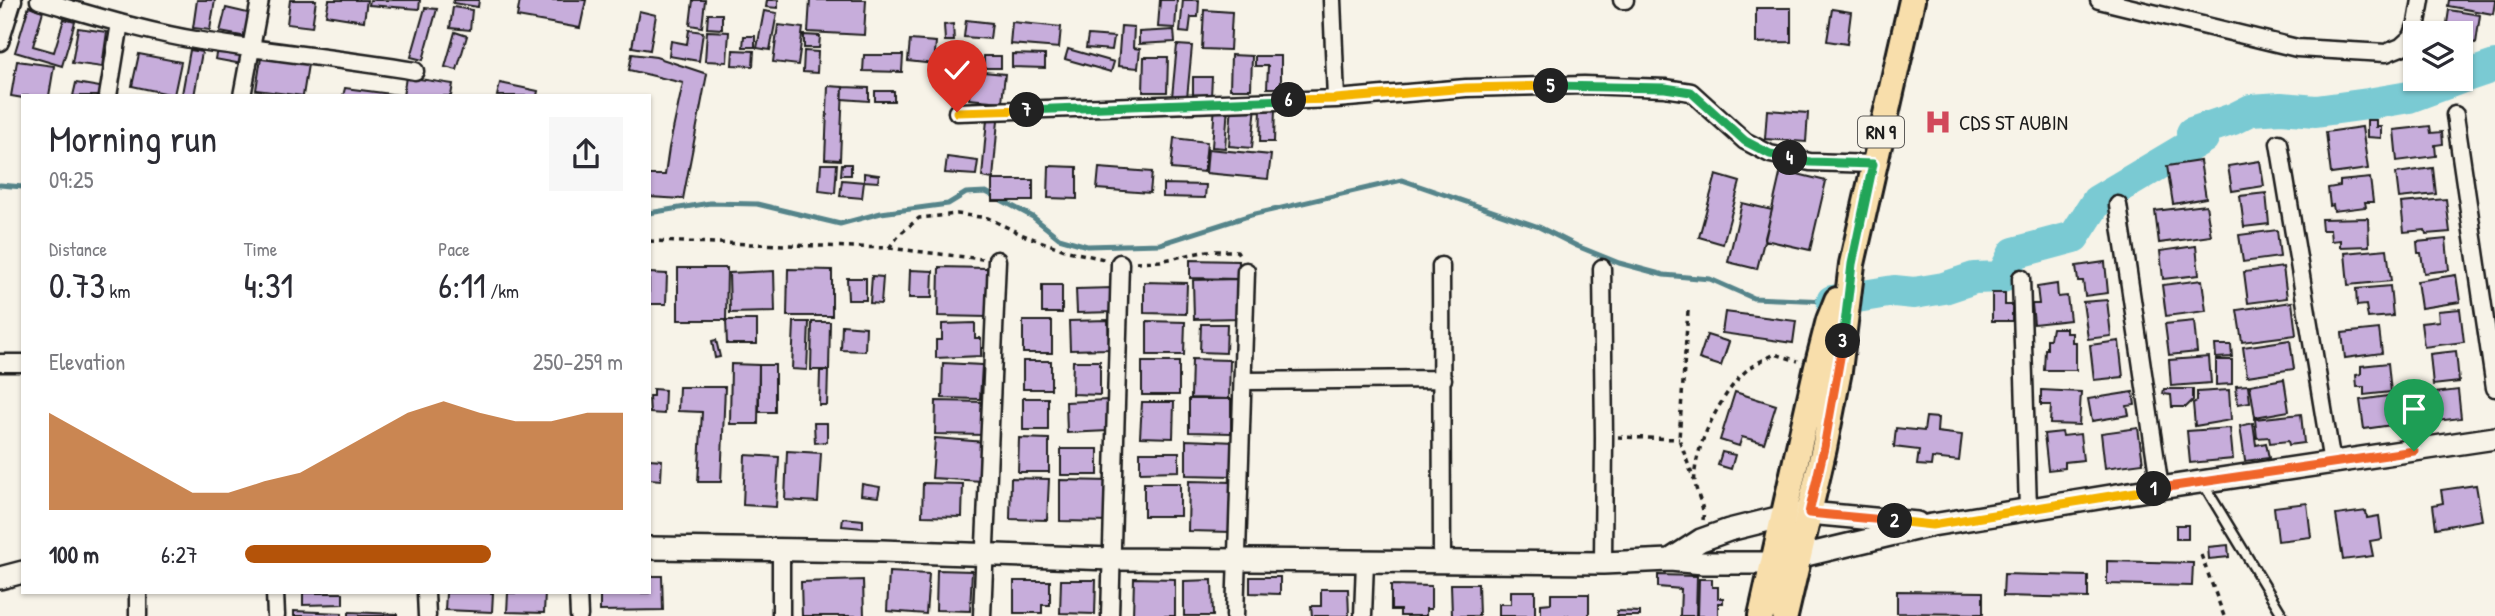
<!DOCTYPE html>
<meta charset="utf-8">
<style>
body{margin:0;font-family:"Patrick Hand",sans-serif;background:#f7f7f7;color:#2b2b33;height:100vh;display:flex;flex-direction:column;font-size:26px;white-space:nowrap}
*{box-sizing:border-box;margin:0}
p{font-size:23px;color:#7c7c81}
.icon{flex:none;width:38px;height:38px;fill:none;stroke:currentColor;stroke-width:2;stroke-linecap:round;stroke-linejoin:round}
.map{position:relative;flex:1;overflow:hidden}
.details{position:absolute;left:21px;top:94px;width:630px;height:500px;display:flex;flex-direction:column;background:#fff;border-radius:0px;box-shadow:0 2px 5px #0004}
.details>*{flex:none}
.controls{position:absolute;left:2403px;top:21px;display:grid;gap:14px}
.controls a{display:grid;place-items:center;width:70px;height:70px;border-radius:0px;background:#fff;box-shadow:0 2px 5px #0004;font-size:35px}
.pin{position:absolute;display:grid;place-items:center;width:60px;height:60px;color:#fff;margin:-72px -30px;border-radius:50% 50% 50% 0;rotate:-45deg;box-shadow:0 0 7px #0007}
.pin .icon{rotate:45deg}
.km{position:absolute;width:35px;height:35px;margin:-18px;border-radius:50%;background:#222;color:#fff;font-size:19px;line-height:35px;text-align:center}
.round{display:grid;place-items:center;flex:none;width:74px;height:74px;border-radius:0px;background:#f7f7f7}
.head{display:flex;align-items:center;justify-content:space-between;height:119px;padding:0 28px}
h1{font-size:38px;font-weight:600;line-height:52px}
.stats{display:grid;grid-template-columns:repeat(3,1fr);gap:10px;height:119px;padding:7px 28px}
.stats div{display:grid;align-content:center}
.stats b{font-size:35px;font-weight:600}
.stats small{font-size:19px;font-weight:400}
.stats p{font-size:19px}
.chart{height:196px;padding:14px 28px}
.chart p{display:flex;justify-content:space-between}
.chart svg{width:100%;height:126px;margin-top:7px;fill:#b45309;opacity:.7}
ul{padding:0 28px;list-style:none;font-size:23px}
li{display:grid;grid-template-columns:112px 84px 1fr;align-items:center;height:52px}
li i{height:18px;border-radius:9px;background:#b45309}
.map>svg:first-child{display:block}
</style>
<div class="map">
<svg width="2495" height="616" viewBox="0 0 2495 616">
<rect width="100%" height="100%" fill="#f7f3e8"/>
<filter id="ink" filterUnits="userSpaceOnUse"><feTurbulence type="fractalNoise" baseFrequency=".0143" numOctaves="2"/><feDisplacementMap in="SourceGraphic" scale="14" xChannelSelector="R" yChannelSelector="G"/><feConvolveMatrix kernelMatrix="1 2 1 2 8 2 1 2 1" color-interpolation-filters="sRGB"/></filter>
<g filter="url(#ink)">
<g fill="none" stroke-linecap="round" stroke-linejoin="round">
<path stroke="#54848a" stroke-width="5" d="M0,185L23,187
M649,213L710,203L757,204L840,224L881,213L948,204L966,193L986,192L1033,217L1059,238L1087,246L1160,244L1251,215L1402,180L1539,227L1577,246L1619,263L1664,275L1710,279L1753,298L1829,301"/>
<path stroke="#7acad3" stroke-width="32" d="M2460,78L2495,66
M1832,301L1894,291L1914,293L1944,288L1974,278L2002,277L2014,253L2074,237L2097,201L2203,138L2192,133L2233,119L2251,110L2281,108L2316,111L2368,104L2409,97L2458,79"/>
</g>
<path fill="#c7addb" stroke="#1c1c1c" stroke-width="2" d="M197,0H215L210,30L193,28Z
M290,0H316L312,27L287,24Z
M329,0H367L364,21L326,15Z
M370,0H420L419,9L369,5Z
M454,0H479L478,7L453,3Z
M520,0H586L580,28L517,17Z
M693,0H705L702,27L690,25Z
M767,0H778V8L766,7Z
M810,0H866L864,35L808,32Z
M1160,0H1177L1175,28L1158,27Z
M1183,0H1199L1198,17H1191L1189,33L1180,32Z
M2449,0H2495V2L2493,14L2448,6Z
M29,6L43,11L33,46L54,52L64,19L75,22L62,66L15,52Z
M453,7L472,10L470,30L450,28Z
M226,8L252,14L247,37L220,32Z
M425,8L437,9L423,60L411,57Z
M1756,8H1791V42L1756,43Z
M1832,9L1851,12L1847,44L1827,41Z
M1204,10L1232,12L1230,50L1202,49Z
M2449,10L2480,15L2476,43L2460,40V33L2446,30Z
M639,11L656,15L650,50L632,47Z
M764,11L777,13L770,50L757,48Z
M708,14H722V29L707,28Z
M966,20L992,23L990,39L964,37Z
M1012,22L1061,27L1059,48L1010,44Z
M953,24L954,41H945L944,25Z
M778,25L803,28L798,65L773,62Z
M1121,26L1134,27L1133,48L1140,49L1138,68L1118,66Z
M78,28L107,32L102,67L72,63Z
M689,30L703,32L699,61L669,56L671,41L687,44Z
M1174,30L1175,42L1139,44V32Z
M707,31L729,32L727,62L705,61Z
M455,32L467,36L457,70L445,67Z
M804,35L820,36L819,48H804Z
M1088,35L1114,37L1112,50L1086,48Z
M744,36H755V47H743Z
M910,40L936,42L934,64L908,61Z
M1177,45L1192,46L1187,98L1172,97Z
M217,49L243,54L242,64L215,59Z
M1068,49L1114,62L1111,72L1065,59Z
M190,50L202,52L194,96L182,94Z
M733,50L754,51L753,66L732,65Z
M262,51L309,58L303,96L256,90Z
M804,51L818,52L817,73L803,72Z
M139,54L181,62L174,95L132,86Z
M632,54L656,57L707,74L683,199L649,197V175H665L669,148L683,83L629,70Z
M1012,54L1045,55V68L1012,67Z
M864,55H903L902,72L863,71Z
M1231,55L1252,56L1251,89H1230Z
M984,56H1001V68H984Z
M1255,56H1281V88H1267L1268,66H1255Z
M1144,57H1168L1167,92H1143Z
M17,61L54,66L49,96H23V98L11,96Z
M972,71L1005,74L1002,102L969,99Z
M406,77L453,84L451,96H403Z
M1193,77H1212L1211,97L1193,96Z
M76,83L106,88L105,96H73Z
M500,83L538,91L537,96H497Z
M828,86L843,87L840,160L825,159Z
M843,87L869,88V101L842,99Z
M345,88L398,95V96H343Z
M875,91H894V101H875Z
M1232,103L1256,105L1252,148L1229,146Z
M1215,104L1228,105L1225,148L1212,147Z
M1261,107H1275L1274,142H1260Z
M1767,110L1808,113L1806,142L1765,139Z
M987,119L998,120L993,179L982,177Z
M2367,120H2376V127H2381V138L2367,137Z
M2430,126L2431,133L2442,132L2443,144L2435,145L2436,156L2397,161L2394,130Z
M2362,127L2368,169L2331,174L2326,132Z
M1174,138L1207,142L1204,172L1171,169Z
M1208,149L1271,155L1268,179L1206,173Z
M947,157L978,161L976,175L945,173Z
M2200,161L2206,198L2173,204L2167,166Z
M2260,161L2264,186L2232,191L2228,166Z
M821,164H837L835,193L819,191Z
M842,164H851V175H841Z
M1049,166L1077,167V199L1048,198Z
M1099,168L1152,172L1150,193L1097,189Z
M2433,168L2436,194L2399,198L2396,173Z
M1781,170L1826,181L1810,250L1765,240Z
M864,173L879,175L878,182L864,181Z
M1716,175L1740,182L1723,244L1699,237Z
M2370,178L2373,202H2365L2366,207L2334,211L2333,205L2330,206L2328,188L2340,186V181Z
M842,180L864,182L862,198L840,196Z
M992,180H1033V201H992Z
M1163,184L1206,185L1205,198L1163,197Z
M2266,193L2269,224L2244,227L2240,196Z
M2446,199L2450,232L2426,234L2425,230L2404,232L2401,203Z
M1742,203L1772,210L1757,269L1728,262Z
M2206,205L2211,236L2159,243L2155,211Z
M2368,218L2369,246L2340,247V240L2331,241L2330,230H2322L2321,219Z
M2277,230L2280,257L2243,262L2239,235Z
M2446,239L2449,270L2424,273L2421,253H2418L2417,242Z
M2196,246L2199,275L2163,279L2160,251Z
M2387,249L2391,281L2348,285L2345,253Z
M1190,260L1239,261L1238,279L1190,278Z
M2105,262L2108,293L2085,296L2083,281H2078L2076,266Z
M939,267L987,268V317L938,316Z
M2283,267L2287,298L2248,303L2244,272Z
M678,268H727L726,320H678Z
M788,269L832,270V316H787Z
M910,270L933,271L932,298H909Z
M774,271L775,312L730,313L729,273Z
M649,273L667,274L666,304H649Z
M2456,275L2460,302L2421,308L2417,281Z
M872,276L883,277L881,304L870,303Z
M847,278H866V300H848Z
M1239,279L1240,318L1194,319L1193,280Z
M2202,280L2206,311L2166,316L2162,285Z
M1144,282L1187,283L1186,314L1144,313Z
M2057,284L2058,297L2067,296L2070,320L2034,324L2032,304H2039L2037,287Z
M1042,285H1062V313H1042Z
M2390,286L2393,316L2368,318L2366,305L2357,306L2356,289Z
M1113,288L1114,312L1077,313L1076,289Z
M1992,293H2005V305H2012V321H1992Z
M2107,300L2111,336L2088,339L2083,302Z
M2292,302L2296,335L2242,342L2237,310Z
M2460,309L2464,342L2424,347L2421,323L2439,321L2438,311Z
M1725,312L1796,321L1793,343L1722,333Z
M726,320H757V344H727Z
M1108,320L1109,349L1070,350L1069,321Z
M1023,321H1052V353H1023Z
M1147,321L1185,322L1184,355H1147Z
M2194,321L2197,352L2169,355L2165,324Z
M794,322H809L807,370L792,369Z
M812,322H830L829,370H811Z
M975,323V338H981V356L936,358V340H942V324Z
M1201,324H1227L1226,353L1200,352Z
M842,325L866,327L865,351L841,350Z
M2052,328H2066V333H2072V342H2076V370H2044L2045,349H2047V339H2050Z
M2379,329L2382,353L2345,358L2342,333Z
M1707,335L1729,342L1721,366L1699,359Z
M716,340L720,357L715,358L712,341Z
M2290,340L2294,369L2247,376L2243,347Z
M2119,341L2123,377L2094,380L2090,345Z
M2215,345H2231L2232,357L2216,358Z
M2456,351L2459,382L2433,385L2430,354Z
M2209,357L2211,383L2171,386L2169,360Z
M1192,359L1230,360L1229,399L1191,398Z
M2216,360H2232V384L2216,385Z
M1023,361H1051V389H1023Z
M1073,361H1100V395L1072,394Z
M1142,362H1179V395H1142Z
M943,363L982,365L980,399L942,398Z
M2388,363L2391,392L2364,395V387H2357L2356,375L2361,374V366Z
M731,364L759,365L758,424H730Z
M759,365H775V412H759Z
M820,371H828L827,405H819Z
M2284,379L2289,411L2255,417L2250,385Z
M2248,385L2250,402L2238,404L2236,386Z
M679,387H725L721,482H698L702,412L678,411Z
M653,389L665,390L664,414L650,413L649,396H653Z
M2164,389H2193V400L2186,407H2172L2171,395L2163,394Z
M2041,390L2081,392L2079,425L2050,424L2051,405H2041Z
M2229,390L2231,420L2195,426L2193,403L2197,401V392Z
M2458,390L2461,418L2429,422L2426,394Z
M1735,392L1776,405L1764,443L1742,437L1739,446L1720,440Z
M2133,392L2135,405L2127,406L2129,415L2092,421L2088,399Z
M2402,394L2406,423L2364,429L2360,400Z
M1023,398H1048V430H1023Z
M1189,399H1231V433L1189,432Z
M1107,400L1108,431L1067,433L1066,402Z
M936,401L985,402L984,435L935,434Z
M1142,402H1174L1173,438L1140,437Z
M2301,414L2304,443L2289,445L2288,441L2270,443L2269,437L2257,438L2255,419Z
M1926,417L1938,418L1937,432L1962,435L1959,461L1932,458L1931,466L1917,465L1919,450L1894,447L1896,428L1924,431Z
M814,423H827V442L815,443Z
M2253,423L2256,445L2266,443L2269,458L2245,461L2240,426Z
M2138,428L2143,463L2105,468L2101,433Z
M2230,428L2233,459L2190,463L2187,431Z
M2062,432L2063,436L2080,434L2083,460L2065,462V468L2048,470L2044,434Z
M935,438L985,442L982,481L932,478Z
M1019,438L1049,439V472H1018Z
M1186,440L1236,442L1235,476L1186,475Z
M1061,449H1098V475H1061Z
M787,451L821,453L818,502L785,500Z
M1140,452H1179V471L1140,472Z
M1722,452L1735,455L1731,469L1718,465Z
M745,455L779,457L776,507L743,505Z
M649,459L662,460L661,480L649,479Z
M1011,478L1049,479L1047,520L1010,519Z
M1060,480L1111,481V522L1060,521Z
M1189,481L1233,482L1232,532L1188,531Z
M923,483L963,484L962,517L922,516Z
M1144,483H1180V516H1144Z
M862,484L880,487L878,497L861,495Z
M2476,485L2482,520L2436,528L2433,505L2443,503L2441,490Z
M2307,503L2311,537L2278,541L2274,507Z
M2366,511L2367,518L2379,516L2382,539L2370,541L2373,556L2343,560L2336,515Z
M843,518L863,520V528L842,526Z
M2176,525H2188V539H2176Z
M2228,545L2229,557L2209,559L2208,547Z
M2107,561L2193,563L2192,586L2107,584Z
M937,570L972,571L970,611L936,610Z
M889,572L929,574L926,614L887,611Z
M2004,574L2088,576V598L2003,596Z
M1658,575L1697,576L1696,616H1680L1681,589L1658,587Z
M649,576H662L663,610L600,611V593H649Z
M1250,577H1280V594L1250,593Z
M1134,578L1175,579V616H1133Z
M1699,579H1712V587H1718V598H1723V603H1718V616H1698Z
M863,580L864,616H802L801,582Z
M1061,580H1096L1095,614L1060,613Z
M1212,580L1213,616H1184V581Z
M1014,581H1050V605H1042V613H1014Z
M1451,584H1478L1479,616H1452Z
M1391,585L1431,586V609H1426V616H1400V610H1391Z
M1321,589H1348L1349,616H1312L1311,606H1321Z
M1511,591H1535V616H1499V604H1511Z
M1897,591L1983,592V614L1897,613Z
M303,593H343V604L303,605Z
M446,593H493L492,612L445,610Z
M508,593H545L544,613L507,612Z
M1551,594H1589V616H1541V604L1551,603Z
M294,611L342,613V616H294Z
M1617,611L1640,612V616H1617Z
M349,612L397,614V616H349Z"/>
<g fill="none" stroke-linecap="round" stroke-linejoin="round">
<defs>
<path id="lane" d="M2204,485L2283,616"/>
<path id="street" d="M39,0C92,15 146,32 201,41C272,52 344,59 415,71
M1332,0L1336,99
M1622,0H1625
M2099,0L2297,48L2386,53L2401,47L2412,37L2417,23L2421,0
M0,42L13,0
M108,96L120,23
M242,96L260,0
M957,112L1336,99L1466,88L1584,85L1665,88L1691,92L1745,141L1770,154L1810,162L1873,164
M2455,115L2495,388
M2279,143L2332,463
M2118,205L2160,488
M1441,266L1442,561
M1602,268L1604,438L1603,563
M2021,278L2028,509
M0,363H23
M1243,381L1443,379
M138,593V616
M275,593L276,616
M426,593L427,616
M578,593L579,616
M781,616V549
M982,616L997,260
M1110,616L1120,263
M1235,616L1246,271
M1363,616L1365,561"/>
<path id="secondary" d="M649,548L881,551L1112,559L1603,563L1670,560L1703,563H1772L1932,525L2160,488L2495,438
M1670,560L1701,540L1729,530L1785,516L1809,513L1917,523
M0,578L23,572"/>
<path id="primary" d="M1761,616L1817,367L1829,320L1837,300
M1785,616L1824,448L1839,371L1852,264L1912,0"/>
</defs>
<use href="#lane" stroke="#1c1c1c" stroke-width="13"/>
<use href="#street" stroke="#1c1c1c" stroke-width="21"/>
<use href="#secondary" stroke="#1c1c1c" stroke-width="26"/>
<use href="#primary" stroke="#1c1c1c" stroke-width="30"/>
<path stroke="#1c1c1c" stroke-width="3.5" stroke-dasharray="5 5" stroke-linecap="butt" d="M649,241L889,248L982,259
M889,248L899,235L919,218L957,214L988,218L1023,235L1068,251L1104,259
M1136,262L1160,261L1207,251H1237L1240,256
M1688,311L1679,439L1694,480
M1618,437L1679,439
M1703,520C1705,506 1697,497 1695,483C1691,451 1725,385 1751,367C1758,362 1767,358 1775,354L1798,361
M2201,555L2224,616"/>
<use href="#lane" stroke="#f7f3e8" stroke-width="8"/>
<use href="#street" stroke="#f7f3e8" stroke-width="16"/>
<use href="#secondary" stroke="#f7f3e8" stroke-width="21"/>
<use href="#primary" stroke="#f8deab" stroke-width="24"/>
</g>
</g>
<g fill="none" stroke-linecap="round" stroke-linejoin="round" filter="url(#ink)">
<defs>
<path id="split-1" d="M2154,489L2414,451"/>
<path id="split-2" d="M1895,521L1932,525L2154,489"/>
<path id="split-3" d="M1843,341L1824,448L1809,513L1895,521"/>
<path id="split-4" d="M1790,158L1810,162L1873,164L1852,264L1843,341"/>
<path id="split-5" d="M1551,86L1665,88L1691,92L1745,141L1770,154L1790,158"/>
<path id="split-6" d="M1289,100L1336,99L1466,88L1551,86"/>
<path id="split-7" d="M1027,110L1289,100"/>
<path id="split-8" d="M957,112L1027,110"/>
</defs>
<use href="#split-1" stroke="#fff" stroke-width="14"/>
<use href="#split-2" stroke="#fff" stroke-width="14"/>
<use href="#split-3" stroke="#fff" stroke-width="14"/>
<use href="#split-4" stroke="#fff" stroke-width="14"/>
<use href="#split-5" stroke="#fff" stroke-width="14"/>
<use href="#split-6" stroke="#fff" stroke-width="14"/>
<use href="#split-7" stroke="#fff" stroke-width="14"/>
<use href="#split-8" stroke="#fff" stroke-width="14"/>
<use href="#split-1" stroke="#f0652b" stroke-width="9"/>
<use href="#split-2" stroke="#f5b400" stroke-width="9"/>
<use href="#split-3" stroke="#f0652b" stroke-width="9"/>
<use href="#split-4" stroke="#22a559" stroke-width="9"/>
<use href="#split-5" stroke="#22a559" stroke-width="9"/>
<use href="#split-6" stroke="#f5b400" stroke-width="9"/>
<use href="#split-7" stroke="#22a559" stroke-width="9"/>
<use href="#split-8" stroke="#f5b400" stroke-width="9"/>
</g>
<defs>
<symbol id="hospital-bare" viewBox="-9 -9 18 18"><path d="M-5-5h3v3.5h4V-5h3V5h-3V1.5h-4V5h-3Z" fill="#d1495b" stroke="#f7f3e8" stroke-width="2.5" paint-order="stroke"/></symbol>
</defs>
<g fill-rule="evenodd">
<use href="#hospital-bare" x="1919" y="103" width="38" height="38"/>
</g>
<g text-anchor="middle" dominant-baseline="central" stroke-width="5" stroke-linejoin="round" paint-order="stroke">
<rect fill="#f7f3e8" stroke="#5e5c59" stroke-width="2" x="1858" y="116.5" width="46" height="31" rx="5"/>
<g font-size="19" font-weight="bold" fill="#1c1c1c">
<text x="1881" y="132">RN 9</text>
</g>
<g font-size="21" fill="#1c1c1c" stroke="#f7f3e8" text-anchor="start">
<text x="1959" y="122">CDS ST AUBIN</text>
</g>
</g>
</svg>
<div class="controls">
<a><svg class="icon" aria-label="layers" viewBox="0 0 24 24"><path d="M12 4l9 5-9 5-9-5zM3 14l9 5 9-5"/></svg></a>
</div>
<div class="pin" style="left:2414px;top:451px;background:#1e9e55"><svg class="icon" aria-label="arrive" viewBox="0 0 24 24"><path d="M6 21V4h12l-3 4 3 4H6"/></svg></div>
<div class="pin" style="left:957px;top:112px;background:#d93025"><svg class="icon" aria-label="check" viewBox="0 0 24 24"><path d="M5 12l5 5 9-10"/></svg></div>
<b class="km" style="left:2154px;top:489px">1</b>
<b class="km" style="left:1895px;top:521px">2</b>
<b class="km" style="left:1843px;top:341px">3</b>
<b class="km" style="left:1790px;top:158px">4</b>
<b class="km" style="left:1551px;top:86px">5</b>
<b class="km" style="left:1289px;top:100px">6</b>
<b class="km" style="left:1027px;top:110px">7</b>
<section class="details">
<div class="head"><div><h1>Morning run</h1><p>09:25</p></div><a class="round"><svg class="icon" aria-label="share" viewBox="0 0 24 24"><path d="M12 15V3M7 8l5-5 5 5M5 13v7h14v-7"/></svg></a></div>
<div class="stats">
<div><p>Distance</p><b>0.73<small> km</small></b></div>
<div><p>Time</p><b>4:31</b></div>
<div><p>Pace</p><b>6:11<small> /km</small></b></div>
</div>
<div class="chart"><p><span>Elevation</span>250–259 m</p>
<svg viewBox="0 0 160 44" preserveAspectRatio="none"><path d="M0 44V10L10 17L20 24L30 31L40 38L50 38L60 34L70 31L80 24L90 17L100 10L110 6L120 10L130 13L140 13L150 10L160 10V44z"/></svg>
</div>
<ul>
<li><b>100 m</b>6:27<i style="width:65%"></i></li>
</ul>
</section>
</div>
